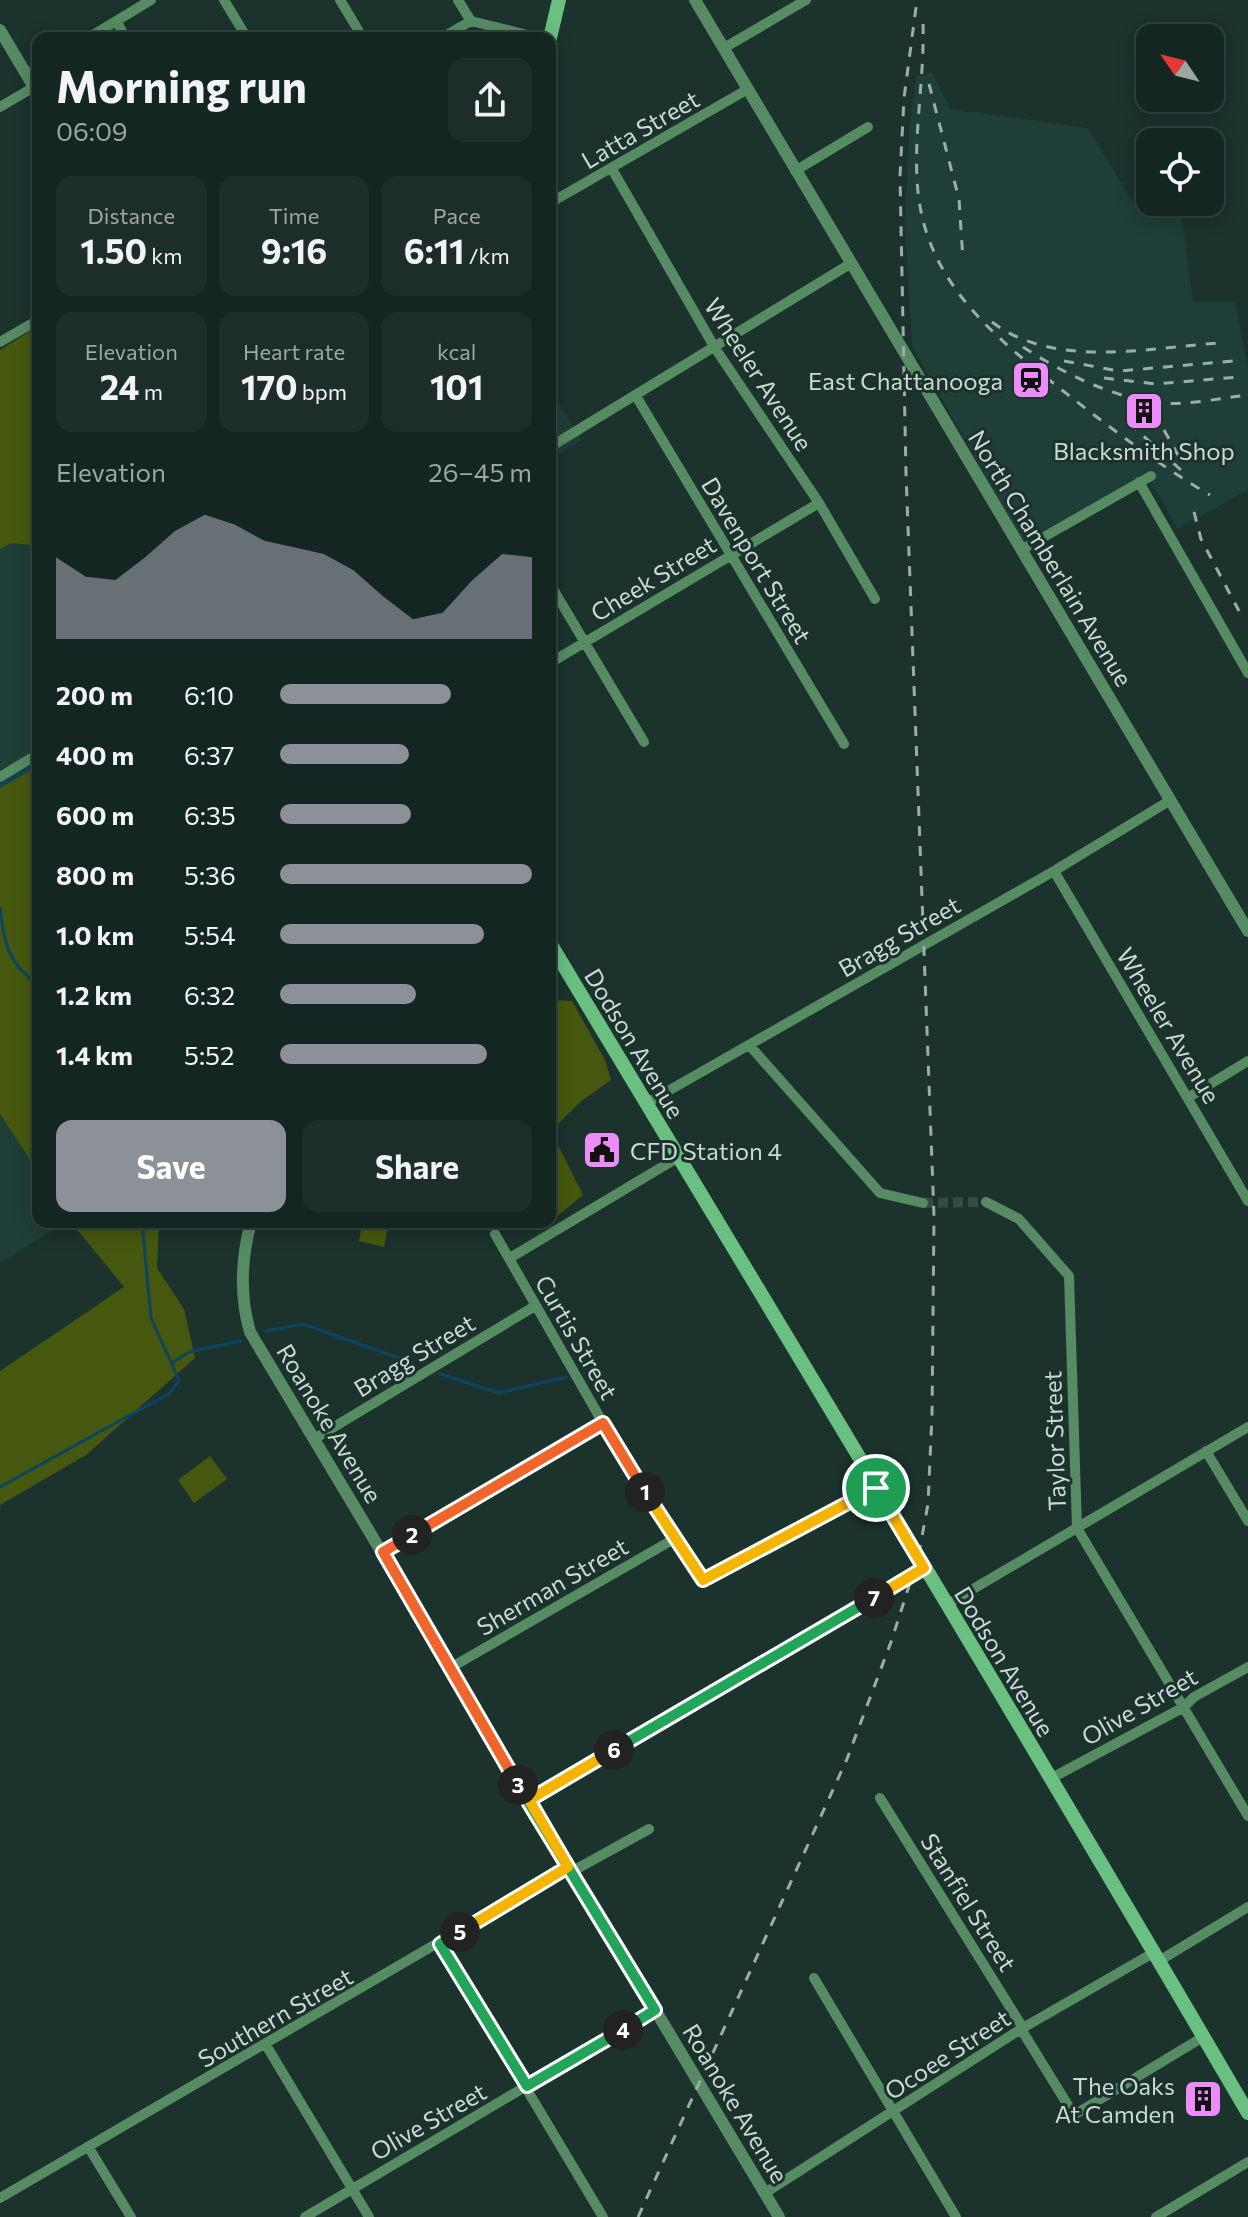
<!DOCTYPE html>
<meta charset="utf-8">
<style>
body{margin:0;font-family:Commissioner,sans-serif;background:#1d2e2a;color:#f1f3f6;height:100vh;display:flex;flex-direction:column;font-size:30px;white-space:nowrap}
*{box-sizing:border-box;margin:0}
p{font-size:26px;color:#9da5a5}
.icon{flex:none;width:44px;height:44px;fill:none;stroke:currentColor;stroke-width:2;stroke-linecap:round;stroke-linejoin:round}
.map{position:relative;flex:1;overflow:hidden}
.panel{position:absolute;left:32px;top:32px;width:524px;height:1196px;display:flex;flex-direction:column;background:#142622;border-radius:16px;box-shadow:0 4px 20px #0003,0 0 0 2px #334340}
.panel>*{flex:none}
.needle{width:52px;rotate:305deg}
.controls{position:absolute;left:1136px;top:24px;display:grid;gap:16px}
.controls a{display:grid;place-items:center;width:88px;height:88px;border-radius:16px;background:#142622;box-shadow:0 4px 20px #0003,0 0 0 2px #334340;font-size:40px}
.pin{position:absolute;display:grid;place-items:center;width:68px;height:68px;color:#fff;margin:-34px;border:4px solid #fff;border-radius:50%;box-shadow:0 2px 8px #0007}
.km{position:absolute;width:40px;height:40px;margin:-20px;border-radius:50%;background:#222;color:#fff;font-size:22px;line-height:40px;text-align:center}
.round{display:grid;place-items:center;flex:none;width:84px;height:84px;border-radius:16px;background:#1d2e2a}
.summary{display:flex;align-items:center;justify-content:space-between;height:136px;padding:0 24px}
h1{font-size:44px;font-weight:700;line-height:60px}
.figures{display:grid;grid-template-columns:repeat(3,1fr);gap:12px;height:136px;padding:8px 24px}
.figures div{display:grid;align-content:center;border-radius:16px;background:#1d2e2a;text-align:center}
.figures b{font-size:34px;font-weight:700}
.figures small{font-size:22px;font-weight:400}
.figures p{font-size:22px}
.chart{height:224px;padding:16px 24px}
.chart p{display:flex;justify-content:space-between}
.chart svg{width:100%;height:144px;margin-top:8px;fill:#8c9099;opacity:.7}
.action{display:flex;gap:16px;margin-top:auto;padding:16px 24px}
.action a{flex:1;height:92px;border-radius:16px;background:#8c9099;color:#fff;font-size:32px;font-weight:700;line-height:92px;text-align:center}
.action a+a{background:#1d2e2a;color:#f1f3f6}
ul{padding:0 24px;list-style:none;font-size:26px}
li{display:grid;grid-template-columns:128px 96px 1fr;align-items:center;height:60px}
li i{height:20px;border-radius:10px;background:#8c9099}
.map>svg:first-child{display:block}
</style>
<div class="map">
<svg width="1248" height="2217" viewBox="0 0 1248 2217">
<rect width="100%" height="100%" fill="#1b322d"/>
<path fill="#1f3e38" d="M932,72L950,109L1088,128L1134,204L1180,203L1193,302H1235L1248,368V490L1178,529L1146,474L1023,542L912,346L905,223L909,134L916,76Z
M550,390L582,440L550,459Z
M11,543L38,546V766L0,788V549Z
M0,1114L38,1172V1222H66L0,1263Z"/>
<path fill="#46580f" d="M38,326V546L11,543L0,549V350Z
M36,767L38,768V1172L0,1114V788Z
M554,1000L572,1001L605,1060L611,1080L580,1102L551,1131L583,1195L550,1222V1003Z
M71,1222H159L157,1268L184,1309L195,1358L86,1455L0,1505V1371L124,1287Z
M363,1222L389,1223L384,1247L359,1241Z
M210,1456L227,1479L194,1503L178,1480Z"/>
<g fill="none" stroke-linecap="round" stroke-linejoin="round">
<path stroke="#0c4562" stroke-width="3" d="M462,38L463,37
M0,786L38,763
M0,908C5,945 7,962 38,985
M266,1331L303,1324L413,1363
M173,1362L189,1352L240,1341
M440,1374L499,1393L566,1377
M0,1487L170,1393L179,1380L151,1318L142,1222"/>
<path stroke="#354b46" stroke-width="10" stroke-dasharray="10 5" stroke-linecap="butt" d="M923,1203L986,1202"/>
<path stroke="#568b63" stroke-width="10" d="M224,0L247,38
M340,0L363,38
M458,0L471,21
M116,21L126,38
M88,38L151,0
M441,38L471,21L540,38
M724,48L806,0
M26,75L38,68
M0,107L34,87
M612,169L715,348L819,503L875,599
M795,171L868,127
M550,203L748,89
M0,342L38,320
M636,396L844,744
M550,447L850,264
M1139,482L1248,673
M1021,550L1151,476
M550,584L644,742
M550,663L819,503
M0,777L38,754
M1054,871L1248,1201
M750,1046L880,1193L923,1203
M1189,1097L1248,1061
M647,1103L1054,871L1169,801
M986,1202L1019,1219L1069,1276L1077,1528L1248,1816
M495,1234L603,1423L703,1580L876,1488
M510,1258L677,1158
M314,1439L535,1306
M1206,1451L1248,1521
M383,1552L603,1423
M946,1605L1248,1427
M450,1668L674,1539
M1050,1779L1184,1707L1194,1697L1248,1667
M880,1798L1023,2028
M529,1800L924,1568
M571,1872L649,1829
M440,1944L603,2217
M1159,1961L1248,1907
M814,1978L956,2217
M1021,2029L1074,2115L1203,2037
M266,2045L369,2217
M89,2148L131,2217
M765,2193L1021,2029L1153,1953
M0,2198L568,1867
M305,2217L655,2010
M1156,2217L1248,2162"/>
<path stroke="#568b63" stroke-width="12" d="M695,0L1248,931
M0,30L38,94
M251,1222C241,1259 239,1294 250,1332L779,2217"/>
<path stroke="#69c081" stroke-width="14" d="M550,38L559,0
M550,943C784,1332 1019,1721 1248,2113"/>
<path stroke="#9daca9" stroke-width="3" stroke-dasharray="10 10" stroke-linecap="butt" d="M923,24C925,82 910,151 920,206C935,295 1010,349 1076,401C1120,435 1162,467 1210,495
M929,84L959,199L963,260
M992,322C1053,369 1148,348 1219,343
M1023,347C1061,372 1115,399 1161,403C1187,405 1215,399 1241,396
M1064,361L1119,371L1233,361
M1104,378L1156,384L1238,377
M1129,423L1182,471
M1164,430L1182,462
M1194,512L1201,539L1239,611
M638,2217L847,1759L891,1642L918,1558L928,1504L932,1415L934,1216L906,474L900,176L904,98L917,0"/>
</g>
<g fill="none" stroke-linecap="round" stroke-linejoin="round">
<defs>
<path id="split-1" d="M645,1492L703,1580L876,1488"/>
<path id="split-2" d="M412,1535L603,1423L645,1492"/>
<path id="split-3" d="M412,1535L383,1552L518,1785"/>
<path id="split-4" d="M518,1785L655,2010L623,2030"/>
<path id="split-5" d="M460,1932L440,1944L527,2086L623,2030"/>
<path id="split-6" d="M460,1932L568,1867L529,1800L614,1750"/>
<path id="split-7" d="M614,1750L874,1598"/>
<path id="split-8" d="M874,1598L924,1568L876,1488"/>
</defs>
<use href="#split-1" stroke="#fff" stroke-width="16"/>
<use href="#split-2" stroke="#fff" stroke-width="16"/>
<use href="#split-3" stroke="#fff" stroke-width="16"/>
<use href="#split-4" stroke="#fff" stroke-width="16"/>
<use href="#split-5" stroke="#fff" stroke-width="16"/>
<use href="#split-6" stroke="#fff" stroke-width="16"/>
<use href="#split-7" stroke="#fff" stroke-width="16"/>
<use href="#split-8" stroke="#fff" stroke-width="16"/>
<use href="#split-1" stroke="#f5b400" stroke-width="10"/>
<use href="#split-2" stroke="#f0652b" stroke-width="10"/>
<use href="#split-3" stroke="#f0652b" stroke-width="10"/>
<use href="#split-4" stroke="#22a559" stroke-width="10"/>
<use href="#split-5" stroke="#22a559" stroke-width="10"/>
<use href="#split-6" stroke="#f5b400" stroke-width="10"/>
<use href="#split-7" stroke="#22a559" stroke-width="10"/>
<use href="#split-8" stroke="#f5b400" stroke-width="10"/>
</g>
<defs>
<symbol id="station-square" viewBox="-11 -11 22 22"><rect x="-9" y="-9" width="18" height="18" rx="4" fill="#ed8cf9" stroke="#1b322d"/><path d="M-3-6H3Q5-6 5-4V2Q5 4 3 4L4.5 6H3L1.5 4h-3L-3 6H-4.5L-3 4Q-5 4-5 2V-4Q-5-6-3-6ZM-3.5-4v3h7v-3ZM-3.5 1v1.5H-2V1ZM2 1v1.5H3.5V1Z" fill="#111"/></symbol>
<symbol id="building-square" viewBox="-11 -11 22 22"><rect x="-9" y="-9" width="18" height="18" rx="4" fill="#ed8cf9" stroke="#1b322d"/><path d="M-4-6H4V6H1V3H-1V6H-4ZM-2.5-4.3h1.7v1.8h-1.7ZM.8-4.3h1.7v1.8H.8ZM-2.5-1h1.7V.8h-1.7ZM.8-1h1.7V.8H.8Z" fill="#111"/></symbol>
<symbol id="civic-square" viewBox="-11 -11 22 22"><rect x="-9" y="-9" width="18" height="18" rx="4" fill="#ed8cf9" stroke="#1b322d"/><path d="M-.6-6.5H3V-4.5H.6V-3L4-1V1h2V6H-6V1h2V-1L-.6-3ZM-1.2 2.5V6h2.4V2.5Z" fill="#111"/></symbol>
</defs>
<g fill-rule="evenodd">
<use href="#station-square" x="1009" y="358" width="44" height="44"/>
<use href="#building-square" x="1122" y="389" width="44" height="44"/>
<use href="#civic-square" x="580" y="1128" width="44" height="44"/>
<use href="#building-square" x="1181" y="2077" width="44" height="44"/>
</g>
<g text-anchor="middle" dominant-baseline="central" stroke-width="6" stroke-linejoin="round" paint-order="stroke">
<g font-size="24" fill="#cbd8d5" stroke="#1b322d">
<text transform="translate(640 129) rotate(-30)">Latta Street</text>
<text transform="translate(759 374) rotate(57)">Wheeler Avenue</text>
<text transform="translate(1051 558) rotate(59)">North Chamberlain Avenue</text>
<text transform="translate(757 560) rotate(59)">Davenport Street</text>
<text transform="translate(653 578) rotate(-31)">Cheek Street</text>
<text transform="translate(899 936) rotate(-30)">Bragg Street</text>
<text transform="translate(1169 1025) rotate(59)">Wheeler Avenue</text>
<text transform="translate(635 1043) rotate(59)">Dodson Avenue</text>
<text transform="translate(577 1337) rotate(60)">Curtis Street</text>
<text transform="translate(414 1355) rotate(-31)">Bragg Street</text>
<text transform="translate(330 1423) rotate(59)">Roanoke Avenue</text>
<text transform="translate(1054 1441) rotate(-92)">Taylor Street</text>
<text transform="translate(552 1586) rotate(-30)">Sherman Street</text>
<text transform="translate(1005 1661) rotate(59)">Dodson Avenue</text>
<text transform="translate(1139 1706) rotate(-30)">Olive Street</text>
<text transform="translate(969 1902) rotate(58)">Stanfiel Street</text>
<text transform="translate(275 2017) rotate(-30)">Southern Street</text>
<text transform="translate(947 2054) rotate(-33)">Ocoee Street</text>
<text transform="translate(736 2103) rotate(59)">Roanoke Avenue</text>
<text transform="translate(428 2121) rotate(-30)">Olive Street</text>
</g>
<g font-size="24" fill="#cbd8d5" stroke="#1b322d" text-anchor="end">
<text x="1003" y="380">East Chattanooga</text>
<text x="1144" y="450" text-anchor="middle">Blacksmith Shop</text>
<text x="630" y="1150" text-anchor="start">CFD Station 4</text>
<text x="1175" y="2085">The Oaks<tspan x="1175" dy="28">At Camden</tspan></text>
</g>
</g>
</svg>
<div class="controls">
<a><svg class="needle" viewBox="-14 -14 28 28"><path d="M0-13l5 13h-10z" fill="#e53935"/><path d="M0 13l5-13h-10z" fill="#9da5a5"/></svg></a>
<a><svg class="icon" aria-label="locate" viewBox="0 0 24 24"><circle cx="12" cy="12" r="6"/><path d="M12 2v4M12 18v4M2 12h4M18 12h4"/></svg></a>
</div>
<div class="pin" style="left:876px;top:1488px;background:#1e9e55"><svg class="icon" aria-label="arrive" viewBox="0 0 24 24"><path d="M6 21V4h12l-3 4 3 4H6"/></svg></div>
<b class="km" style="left:645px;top:1492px">1</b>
<b class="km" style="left:412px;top:1535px">2</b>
<b class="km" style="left:518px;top:1785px">3</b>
<b class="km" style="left:623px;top:2030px">4</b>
<b class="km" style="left:460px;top:1932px">5</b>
<b class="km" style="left:614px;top:1750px">6</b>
<b class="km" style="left:874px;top:1598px">7</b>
<section class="panel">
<div class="summary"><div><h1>Morning run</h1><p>06:09</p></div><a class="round"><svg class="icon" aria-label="share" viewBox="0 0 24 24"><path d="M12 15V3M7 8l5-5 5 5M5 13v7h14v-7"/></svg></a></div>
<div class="figures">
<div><p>Distance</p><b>1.50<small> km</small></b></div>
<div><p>Time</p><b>9:16</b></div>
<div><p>Pace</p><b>6:11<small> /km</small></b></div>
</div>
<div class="figures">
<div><p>Elevation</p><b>24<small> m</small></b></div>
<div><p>Heart rate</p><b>170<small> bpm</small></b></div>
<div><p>kcal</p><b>101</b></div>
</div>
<div class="chart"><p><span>Elevation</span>26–45 m</p>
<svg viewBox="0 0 160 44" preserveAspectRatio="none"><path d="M0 44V19L10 25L20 26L30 19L40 11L50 6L60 9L70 14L80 16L90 18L100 23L110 31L120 38L130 36L140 26L150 18L160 19V44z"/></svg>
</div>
<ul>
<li><b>200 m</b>6:10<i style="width:68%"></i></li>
<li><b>400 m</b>6:37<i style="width:51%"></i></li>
<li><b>600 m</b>6:35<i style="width:52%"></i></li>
<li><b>800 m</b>5:36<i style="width:100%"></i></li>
<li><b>1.0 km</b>5:54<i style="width:81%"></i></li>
<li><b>1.2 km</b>6:32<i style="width:54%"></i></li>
<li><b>1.4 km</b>5:52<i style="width:82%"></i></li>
</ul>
<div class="action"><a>Save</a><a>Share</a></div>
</section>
</div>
